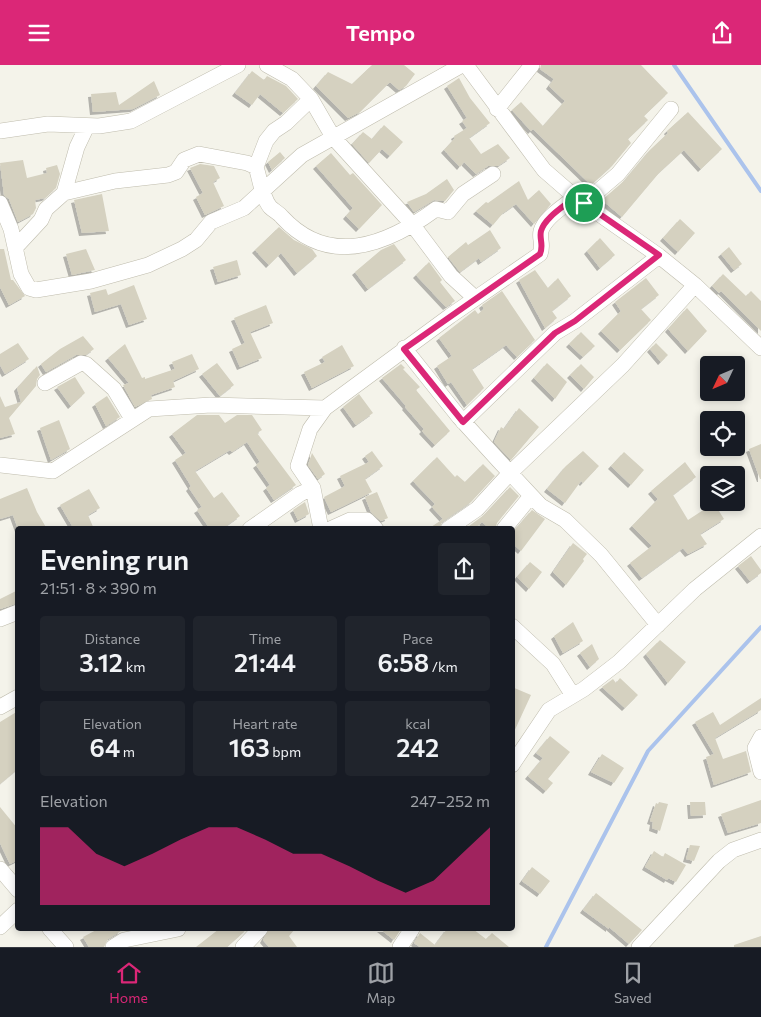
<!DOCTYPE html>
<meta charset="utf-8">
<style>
body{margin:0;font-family:Commissioner,sans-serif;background:#20242c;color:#f1f3f6;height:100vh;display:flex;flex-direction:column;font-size:19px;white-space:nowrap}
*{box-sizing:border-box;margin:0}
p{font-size:16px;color:#9ea1a6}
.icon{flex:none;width:28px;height:28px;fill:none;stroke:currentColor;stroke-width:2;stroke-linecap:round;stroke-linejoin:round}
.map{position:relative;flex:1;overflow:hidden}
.side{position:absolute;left:15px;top:461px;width:500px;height:405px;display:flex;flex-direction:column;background:#171b24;border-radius:5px;box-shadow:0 2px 8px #0003}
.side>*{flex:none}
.needle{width:32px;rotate:226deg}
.fabs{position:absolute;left:700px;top:291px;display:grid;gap:10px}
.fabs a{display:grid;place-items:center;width:45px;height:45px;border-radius:5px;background:#171b24;box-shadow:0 2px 8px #0003;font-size:25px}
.pin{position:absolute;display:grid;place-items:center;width:42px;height:42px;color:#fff;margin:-21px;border:2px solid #fff;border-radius:50%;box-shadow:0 1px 5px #0007}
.round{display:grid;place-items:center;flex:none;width:52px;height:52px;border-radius:5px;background:#20242c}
.headline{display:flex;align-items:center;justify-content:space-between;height:85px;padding:0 25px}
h1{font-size:28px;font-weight:600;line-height:38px}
.stats{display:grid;grid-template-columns:repeat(3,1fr);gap:8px;height:85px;padding:5px 25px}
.stats div{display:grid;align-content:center;border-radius:5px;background:#20242c;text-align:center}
.stats b{font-size:25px;font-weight:600}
.stats small{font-size:14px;font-weight:400}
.stats p{font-size:14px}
.chart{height:140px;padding:10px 25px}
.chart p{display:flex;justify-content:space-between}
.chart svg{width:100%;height:90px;margin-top:5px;fill:#db2777;opacity:.7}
header{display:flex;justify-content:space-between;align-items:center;height:65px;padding:0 25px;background:#db2777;color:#fff;font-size:22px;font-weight:600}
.tab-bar{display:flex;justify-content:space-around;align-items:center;height:70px;border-top:1px solid #363941;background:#171b24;font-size:14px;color:#9ea1a6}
.tab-bar a{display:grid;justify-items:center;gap:2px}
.tab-bar .selected{color:#db2777}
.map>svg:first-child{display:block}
</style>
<header><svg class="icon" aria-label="menu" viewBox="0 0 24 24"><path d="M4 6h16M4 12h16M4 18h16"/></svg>Tempo<svg class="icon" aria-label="share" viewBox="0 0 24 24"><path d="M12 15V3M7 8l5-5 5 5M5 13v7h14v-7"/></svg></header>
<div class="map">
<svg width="761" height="882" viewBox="0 0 761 882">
<defs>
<filter id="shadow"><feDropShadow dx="-3" dy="3" stdDeviation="0" flood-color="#0004"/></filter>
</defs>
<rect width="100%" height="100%" fill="#f4f3ea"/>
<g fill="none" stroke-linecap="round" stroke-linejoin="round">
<path stroke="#abc3ec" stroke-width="4" d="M674,0L761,126
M546,882L648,686L761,562"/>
</g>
<path fill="#d5d1c0" filter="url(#shadow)" d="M372,0H404L415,9L406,21L399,25L391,18H389L360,47L348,53L316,21L328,7L352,19Z
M541,0H641L668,28L644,51L648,55L628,74L631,78L612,101L591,120L533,64L531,66L512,45L521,37L543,61L565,36L549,21L554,14L540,4Z
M252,6L264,15L267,11L286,21L298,34L283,48L260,29L252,40L235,28Z
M459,13L470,33L490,58L469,73L481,89L498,79L510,93L498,101H488L476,109L464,97L460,102L444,85L455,73L454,71L467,63L462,56L467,53L447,21Z
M154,16L160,30L133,44L93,47L91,29L116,27L119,40Z
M688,47L722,84L701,104L684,85L659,108L622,152L602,135L624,116L650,85L668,68L667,66Z
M384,60L403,77L390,91L382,84L369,98L352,79L363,67L372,74Z
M280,87L285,93L272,105L268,97Z
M331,88L350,110L353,108L382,140L359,164L346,151L353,143L316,101Z
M23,95L27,113L47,108L46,103L57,100L60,109L56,123L45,133L35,135L36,143L33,149L18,157L9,134L4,130L0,98Z
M200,99L214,101L220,113L213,117L224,141L205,150L196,132L203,128L190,103Z
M447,114L454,125L445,136L434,135L414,147L407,137L426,129Z
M519,116L528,135L539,125L551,139L534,159L516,139L503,148L493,160L476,146L486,137L488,138Z
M102,129L109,166L82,168L74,135Z
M680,154L695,168L678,187L663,173Z
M279,162L294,175L312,184L317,191L297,208L281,188L269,200L255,185Z
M490,165L501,183L481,197L479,193L460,207L448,192L466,177L468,180Z
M600,173L615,190L600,203L587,186Z
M394,179L406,195L368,224L355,207L381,185Z
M729,182L742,199L734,205L721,189Z
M0,184H4L11,215H13L25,231L9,240L0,222Z
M86,184L95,205L72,210L66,189Z
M237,195L241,210L218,217L213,202Z
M429,197L442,215L440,217L455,236L446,242L416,210Z
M535,205L548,223L558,213L571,231L552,246L557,253L545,263L519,215Z
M723,209L746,231L751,226L761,236V266L721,226L719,228L712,221Z
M646,213L659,230L641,244L651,255L620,285L601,266L621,246L615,237Z
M134,220L147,254L129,260L121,239L95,247L90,228L106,224L108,230Z
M502,226L535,275L517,292L506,280L472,304L484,323L467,340L451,317L448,319L437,301L452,291L439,273L475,245L478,249L484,244L482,240Z
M266,240L273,258L250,267L262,293L240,302L232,284L245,278L234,253Z
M687,243L707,266L688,286L668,264Z
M581,267L595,281L583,292L569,279Z
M83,271L94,284L86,290H76L46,307L41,299L60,284Z
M18,278L29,294L5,309L0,300V289Z
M656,278L668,290L661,297L650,284Z
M125,279L142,313L145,312V314L175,304L172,297L192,289L199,304L173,316L175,322L151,330L152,334L135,342L123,320L129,318L108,293Z
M342,280L354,301L312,323L304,307L325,297L322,292Z
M217,298L234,320L220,331L202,309Z
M547,298L567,317L555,334L534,313Z
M401,299L405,303L403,304L420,322L416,325L450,366L435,380L422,366L424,364L405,342L406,341L382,313Z
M581,299L594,312L584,324L570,310Z
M37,301L40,310L37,314L36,321L9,353L15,369L0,373V331L5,342L21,337L17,323Z
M75,312L85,328L71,341L57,322Z
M359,329L373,348L356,360L343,342Z
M107,331L120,352L106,361L95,339Z
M519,343L539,362L511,395L494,377L501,362L504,364Z
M197,350H219L225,358L237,350H252L262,365L257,368L296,420L274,435L266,423L270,420L256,400L260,397L247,377L232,387L230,385L195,406L214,433L222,427L240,451L222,464H210L197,445L202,442L189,423L191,421L175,395L186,388L172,369Z
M59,355L70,384L51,395L40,363Z
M761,379V414H760L749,384Z
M372,386L383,401L365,414L372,427L331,447L324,432L345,421L340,411L369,397L365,391Z
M583,386L599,401L583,418L581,416L565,438L547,424L566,401Z
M624,387L644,405L631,420L611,401Z
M312,388L325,409L318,414L308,400Z
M437,392L455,412L457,410L465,417L483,399L495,411L471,437L442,457L439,464H428L443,454L432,442L435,439L413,416Z
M685,397L696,412L673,430L688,455L714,438L724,454L700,469L707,479L688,489L683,483L642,513L630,498L652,481L632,461L658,434L651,426Z
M510,422L519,431L497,458L495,464H490L482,457L475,464H465L484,450Z
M27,423L37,447L47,464H18L13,450L0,454V434Z
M89,424L100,443L88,450L94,464H74L60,440Z
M377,427L388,453L381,456L371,447L365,432Z
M305,437L309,449L298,455L293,445Z
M532,445L545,454L521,486L512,478V468Z
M573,478L587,489L583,494L584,496L566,520L553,507Z
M751,491L761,505V508L750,516L738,501Z
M530,497L542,507L529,524L517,512Z
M18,525V538L0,544V534Z
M573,557L583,576L563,588L554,571Z
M660,575L686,597L668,618L646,589Z
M592,579L599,594L590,602L580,588Z
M620,613L638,630L625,643L602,622L613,614L616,618Z
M512,622L531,630L513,669H512Z
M761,633V645L715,673L723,694L746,686L751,707L714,720L706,692L714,689L695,657L713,647L720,660Z
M18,646V704L0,719V657Z
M550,671L570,687L548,714L553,718L546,726L528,711L543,693L536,688Z
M602,689L624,703L614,718L591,707Z
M761,735V758L728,768L721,749Z
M659,737L668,739L660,766L652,763L653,757L650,756L656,738L658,739Z
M690,737H705L706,750L691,751Z
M0,742L18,764V795L10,799L0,778Z
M690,780L700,781L694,796L686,794Z
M654,786L663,792L665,788L686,800L676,817L668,813L667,815L645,802Z
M532,802L550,816L540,829L522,816Z
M596,828L642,865L629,879L609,862V864L583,845Z
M98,864H120L121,866L108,874L104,882H89L83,872Z
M219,864H247L227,882H196Z
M269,864H295L289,871L297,882H269L263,875Z
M380,864H401L394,875Z
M447,864H473L486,874L492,868L509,882H420L414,878L420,868L435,880Z
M761,871V882H734V880Z"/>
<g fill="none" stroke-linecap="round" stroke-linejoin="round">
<defs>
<path id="minor" d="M267,0L292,14L311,34L333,72L412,159L451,211L475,233
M466,0L544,105L575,132L659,191L695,220L761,283
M497,44L532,0
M0,66L48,59L99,61L131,56L238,0
M256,102L266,76L274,66L286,58L311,34
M64,128L115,116L168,110L176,107L184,95L199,89L247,98L256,102C260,114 262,132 270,142C274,146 279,148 282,152C329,203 387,180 436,144L448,147L463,129L493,109
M0,138L11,164L21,209L29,223L36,225L91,216L148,200L182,184L196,175L211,157L244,143L302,90L462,0
M584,138L618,109L671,44
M15,183L41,155L46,144L64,128L77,82L87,61
M404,283L459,352L499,396L541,441L565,455L601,490L658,560
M45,318L81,298L86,299L114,324L132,354
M463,357L555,268L575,256L659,191
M0,400L53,406L149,344L211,340L325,343
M250,464L300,429L313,423
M321,464L313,423L298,401L310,364L325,343L450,251L540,189C544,180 539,174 541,166C545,152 565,141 575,132
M330,464L350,455H367L376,464
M448,464L477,444L510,408L623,300L695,220
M504,464L531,431
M0,554L18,547
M512,561L553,599L572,629
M0,642L18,632
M761,672L755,683L761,707
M512,700L549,645L584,624L619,597L695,524L761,471
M0,804L18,825
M0,862L18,845
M50,864L66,882
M113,882L124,875L178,864
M243,882L260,864
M400,882L412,864
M639,882L719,796L733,785L761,775"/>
</defs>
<use href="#minor" stroke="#bfbcad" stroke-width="16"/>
<use href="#minor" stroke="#fff" stroke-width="15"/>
</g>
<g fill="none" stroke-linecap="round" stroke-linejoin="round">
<defs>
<path id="route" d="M575,132L659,190L575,256L555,268L463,357L404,284L540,189C544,180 539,174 541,166C545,152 565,141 575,132Z"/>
</defs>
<use href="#route" stroke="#fff" stroke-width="10"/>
<use href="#route" stroke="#db2777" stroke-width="6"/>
</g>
</svg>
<div class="fabs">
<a><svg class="needle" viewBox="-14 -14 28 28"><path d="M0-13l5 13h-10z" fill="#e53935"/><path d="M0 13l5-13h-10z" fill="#9ea1a6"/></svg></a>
<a><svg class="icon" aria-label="locate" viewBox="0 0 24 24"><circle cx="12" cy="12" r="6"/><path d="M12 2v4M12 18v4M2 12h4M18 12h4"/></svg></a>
<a><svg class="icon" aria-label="layers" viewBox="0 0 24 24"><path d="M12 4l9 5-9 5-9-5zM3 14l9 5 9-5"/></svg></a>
</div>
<div class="pin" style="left:584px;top:138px;background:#1e9e55"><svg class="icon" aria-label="arrive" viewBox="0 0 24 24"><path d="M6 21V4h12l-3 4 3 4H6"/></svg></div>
<section class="side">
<div class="headline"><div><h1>Evening run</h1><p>21:51 · 8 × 390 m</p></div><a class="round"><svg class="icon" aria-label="share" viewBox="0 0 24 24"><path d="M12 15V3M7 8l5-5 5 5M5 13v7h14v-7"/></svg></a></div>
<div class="stats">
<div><p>Distance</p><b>3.12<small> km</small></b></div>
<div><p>Time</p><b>21:44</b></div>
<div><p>Pace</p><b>6:58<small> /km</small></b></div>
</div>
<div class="stats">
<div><p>Elevation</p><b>64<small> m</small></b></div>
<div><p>Heart rate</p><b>163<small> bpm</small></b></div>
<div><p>kcal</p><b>242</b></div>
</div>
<div class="chart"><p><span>Elevation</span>247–252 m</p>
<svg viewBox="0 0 160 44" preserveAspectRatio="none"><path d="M0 44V6L10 6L20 19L30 25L40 19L50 12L60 6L70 6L80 12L90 19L100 19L110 25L120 32L130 38L140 32L150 19L160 6V44z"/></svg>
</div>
</section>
</div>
<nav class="tab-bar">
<a class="selected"><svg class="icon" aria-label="home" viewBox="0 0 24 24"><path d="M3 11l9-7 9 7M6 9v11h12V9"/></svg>Home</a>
<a><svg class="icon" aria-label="map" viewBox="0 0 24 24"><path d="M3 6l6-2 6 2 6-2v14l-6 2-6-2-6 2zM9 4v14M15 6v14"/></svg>Map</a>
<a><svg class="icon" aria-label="saved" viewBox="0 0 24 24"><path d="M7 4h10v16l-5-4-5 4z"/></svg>Saved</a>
</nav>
